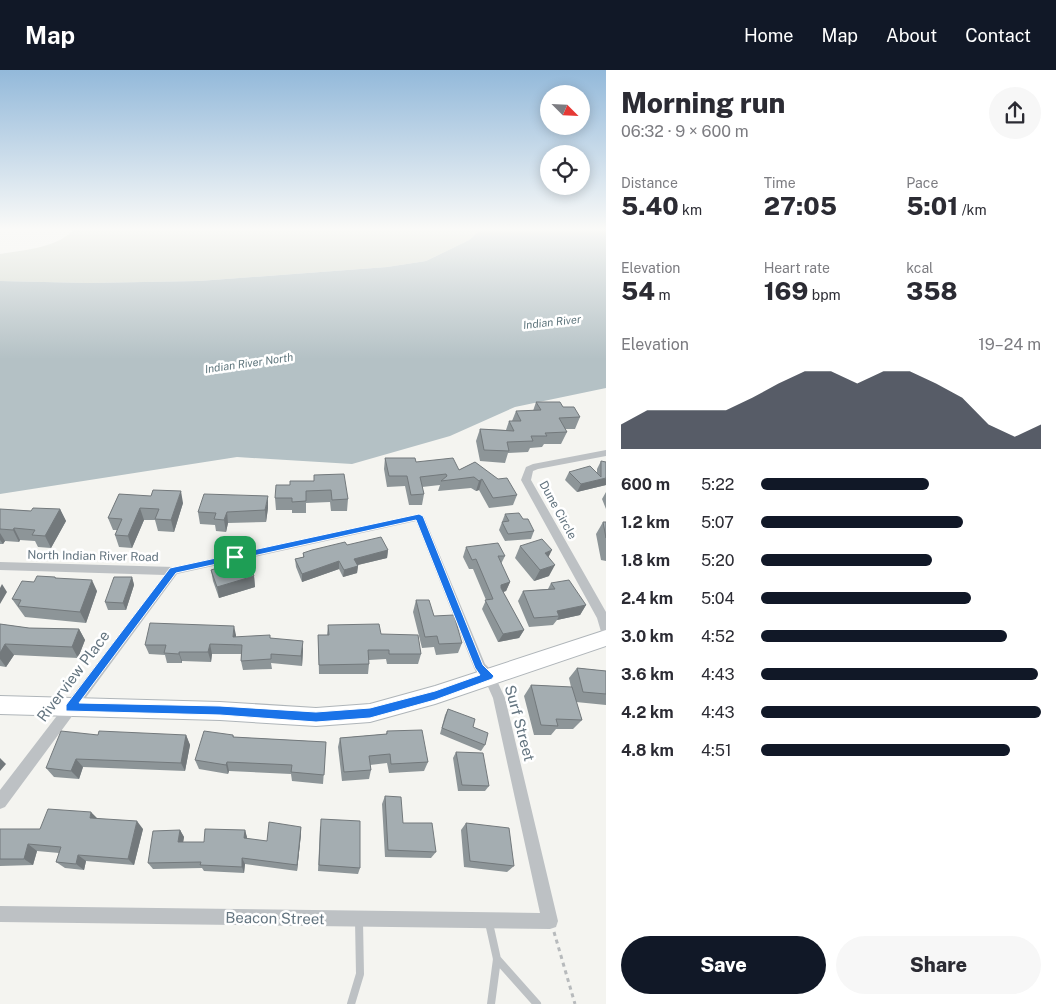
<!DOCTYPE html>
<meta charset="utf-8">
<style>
body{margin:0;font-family:"Public Sans",sans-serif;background:#f7f7f7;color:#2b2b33;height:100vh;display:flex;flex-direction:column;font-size:19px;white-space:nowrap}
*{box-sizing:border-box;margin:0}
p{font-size:16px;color:#7c7c81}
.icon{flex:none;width:28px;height:28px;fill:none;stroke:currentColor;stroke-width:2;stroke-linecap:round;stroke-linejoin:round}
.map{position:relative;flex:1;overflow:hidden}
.drawer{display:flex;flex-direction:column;background:#fff;width:450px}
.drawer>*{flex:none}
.needle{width:32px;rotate:114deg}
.buttons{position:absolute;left:540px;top:15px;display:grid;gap:10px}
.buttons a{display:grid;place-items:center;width:50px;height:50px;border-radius:50%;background:#fff;box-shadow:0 2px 12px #0003;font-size:25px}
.pin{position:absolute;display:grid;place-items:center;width:42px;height:42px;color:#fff;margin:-21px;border-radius:10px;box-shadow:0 2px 8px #0006}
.round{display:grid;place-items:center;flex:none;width:52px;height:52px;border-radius:26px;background:#f7f7f7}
.overview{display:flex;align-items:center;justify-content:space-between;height:85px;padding:0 15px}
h1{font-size:28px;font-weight:800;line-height:38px}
.figures{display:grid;grid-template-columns:repeat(3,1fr);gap:8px;height:85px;padding:5px 15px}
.figures div{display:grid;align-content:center}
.figures b{font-size:25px;font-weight:800}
.figures small{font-size:14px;font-weight:400}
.figures p{font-size:14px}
.chart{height:140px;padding:10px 15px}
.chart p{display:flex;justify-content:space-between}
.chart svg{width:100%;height:90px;margin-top:5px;fill:#111827;opacity:.7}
.primary-button{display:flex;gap:10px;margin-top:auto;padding:10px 15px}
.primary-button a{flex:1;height:58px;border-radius:30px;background:#111827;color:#fff;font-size:20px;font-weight:800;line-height:58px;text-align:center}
.primary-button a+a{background:#f7f7f7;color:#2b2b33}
ul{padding:0 15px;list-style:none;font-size:16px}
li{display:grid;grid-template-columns:80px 60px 1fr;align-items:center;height:38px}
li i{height:12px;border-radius:6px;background:#111827}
header{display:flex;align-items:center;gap:30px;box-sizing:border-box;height:70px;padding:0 25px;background:#111827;color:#fff}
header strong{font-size:24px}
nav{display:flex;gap:28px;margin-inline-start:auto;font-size:18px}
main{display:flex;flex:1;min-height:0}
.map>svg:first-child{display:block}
</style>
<header>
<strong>Map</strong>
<nav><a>Home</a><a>Map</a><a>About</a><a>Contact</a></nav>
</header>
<main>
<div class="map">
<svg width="606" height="934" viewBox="0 0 606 934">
<rect width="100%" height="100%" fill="#f4f4f0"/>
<path fill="#d4d9d0" d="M75,158H482L469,170L426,191L387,197L199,211L88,213L0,211V184C24,180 59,178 75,158Z"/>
<path fill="#b4c1c5" d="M482,158H606V318L515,337L450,366L352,394L237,387L0,424V211L88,213L199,211L387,197L426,191L469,170Z"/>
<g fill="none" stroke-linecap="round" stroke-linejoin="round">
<defs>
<path id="secondary" d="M606,560V576L435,634L370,652L316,656L220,650L0,644V626L220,632L316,638L370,634L435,616Z"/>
</defs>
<use href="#secondary" stroke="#afb5b9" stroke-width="2"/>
<path stroke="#b7babc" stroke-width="3" stroke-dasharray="4 4" stroke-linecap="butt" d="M554,862L575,934"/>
<path stroke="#bdc1c4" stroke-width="8" d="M489,853L497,889L491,934
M497,889L537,934
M351,934L360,904L359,851"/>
<path fill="#bdc1c4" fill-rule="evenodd" d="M606,380V386L538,399L533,401L531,410L606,542V567L602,565L597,548L521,410L526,397L533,394Z
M419,444L424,447L485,594L493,602L505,628L558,851L556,857L550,859L0,852V836L540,843L493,628L485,610L476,602L474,598L416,451L177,504L5,737L0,739V720L165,505L0,500V492L174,497Z"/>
<use href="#secondary" fill="#fff" fill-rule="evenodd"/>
</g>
<path fill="#8d9598" d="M536,332L563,337L580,347L575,359H565L567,362L561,374H544L542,377L530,378L528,382L508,383L505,393L480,391L476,371L480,359L506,360L509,351H512L516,341H533Z
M385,388L416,392L459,400L475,392L517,425L513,435L489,438L479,420L476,421L471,418L438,421L440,415L422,417L424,424L422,435H409L405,416L387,417L384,399Z
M601,391L606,415L577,422L565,410L569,402L597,404V399Z
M314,405L348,429L347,441H331L330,432L306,433V443H292V440H276L275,428L314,411Z
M606,422V439L602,429Z
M119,424L183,433L174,462L158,461L155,450H144L132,478L119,477L115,465L117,460H113L108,448Z
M268,438L266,452L228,453L226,462L216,461L215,455L200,454L198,442Z
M0,439L31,441L60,439L66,451L51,478L38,477L35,471L20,470L19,472L5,471L3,474H0Z
M505,444L523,449L534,461L531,469L505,471L499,460Z
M603,452H606V491L601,490L596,464Z
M520,476L549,487V506L534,511L515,488Z
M466,477L505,486L501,494L510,512L506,521L503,522L524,560L519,568L498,572L482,539L486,530L473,499H469L463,487Z
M388,480L387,488L358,495L357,503L343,507L339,499L302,512L296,497L295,489L303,487V483Z
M211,500L254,506L255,517L219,528L213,511Z
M55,507L56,508L97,521L86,553L25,547L12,529L34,512Z
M132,507L134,515L126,540H108L105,532Z
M551,513L586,535L580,545L557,550L553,555L529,557L518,531L523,521L548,519Z
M416,530L462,573L458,583L436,585L434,577L422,578L413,542Z
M0,554L29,558L79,559L85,570L78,588L14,585L6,597L0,596Z
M328,555L381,564L421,584L418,594H387L386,589L369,590V594L368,604H319L318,565H327Z
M236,565V567L271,568L303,580L302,596L271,593L272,599L243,600L241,591V584H212L211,592L182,591V593H167L165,585L149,584L145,575Z
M577,598L606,601V635L576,632L582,650L573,659H556L551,665H534L524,626L531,615L571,617L569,608Z
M448,639L473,657L485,675L481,681L440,664L445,645Z
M387,661L428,692L424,701L389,703L387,693L370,695L371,700L369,709L342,711L338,677L340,668L386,664Z
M98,665H186L190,675L185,701L83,697L79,709L54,707L46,698Z
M233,665L234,667L326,672L323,714L292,711L291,704L229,701L228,704L199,699L195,690Z
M456,682L489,716L485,721H458L453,688Z
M385,726L403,753L436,782L431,788L385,787L382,734Z
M97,748L143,759L134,795L86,791L84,800L65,798L56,792L59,783L37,781L33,795L0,796V759H40Z
M466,753L514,796L507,802L464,797L461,760Z
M320,756L360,798L358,804L318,801Z
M301,757V764L297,801L245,794L244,803L204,801L202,798L153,799L148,793L180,760L184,767L183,772H204L245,760L247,769L267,771Z"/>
<path fill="#73797c" d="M606,408V415L577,422L581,414Z
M482,409L479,420L476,421L479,411Z
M181,421L183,433L174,462L171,450Z
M268,426V438L266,452L265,440Z
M140,438L144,450L132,478L128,466Z
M60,439L66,451L51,478L45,466Z
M227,442L228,453L226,462L224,450Z
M14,458L20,470L19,472L13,460Z
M0,463L5,471L3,474L0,470Z
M388,480L387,488L353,496L354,489Z
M552,480L546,492L545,483Z
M339,491V499L302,512V504Z
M555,495L549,506L534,511L540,500Z
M358,496L357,503L343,507L344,500Z
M254,506L255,517L219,528L217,517Z
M132,507L134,515L126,540L123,533Z
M92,510L97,521L86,553L80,542Z
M510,512L506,521L497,524L501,515Z
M2,514L7,522L0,534V518Z
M586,535L580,545L557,550L559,546L557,541Z
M234,556L236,565L235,576L233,567Z
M79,559L85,570L78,588L72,577Z
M524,560L519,568L498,572L503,564Z
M303,571V580L302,596L301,586Z
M5,574L14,585L6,597L0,589V583Z
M210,574L212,584L211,592L208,582Z
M179,582L182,591V593L179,584Z
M186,665L190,675L185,701L181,693Z
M0,688L6,694L0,701Z
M76,689L83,697L79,709L71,701Z
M227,692L229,701L228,704L226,695Z
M91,742L98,749L90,748Z
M137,751L143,759L134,795L128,789Z
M301,757V764L297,801V795Z
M180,760L184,767L182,779L178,772Z
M245,760L247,767L246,775L244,768Z
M28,774L37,781L33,795L24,789Z
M78,785L86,791L84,800L76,794Z
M242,788L245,794L244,803L242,797Z"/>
<path fill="#a4adb1" stroke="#73797c" d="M536,332H560L563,337H574L580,347L559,348L567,362L545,363L547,366H531L533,371L507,372L509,381L484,380L480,359L514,361L509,351H521L516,341L541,340Z
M385,388H415L416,392L453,388L459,400L475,392L498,409L507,408L517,425L493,428L482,409L479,411L474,407L441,411L447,406L446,404L420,407L424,424L411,425L407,406H389Z
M601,391L606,392V408L581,414L569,402L590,396L601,407Z
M344,404L348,429L332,430L331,420L306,421V431L292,432V428H275L276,415H290V411H314V405Z
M153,420L181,421L171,450L155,449L159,439L140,438L128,466L115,465L122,449L108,448L119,424L151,426Z
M204,424L268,426L265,440L227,442L224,450L214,449L216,443L198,442Z
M33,438L60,439L45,466L32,465L35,460L14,458L13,460L0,459V439L31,441Z
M519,443L523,449H528L534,461L508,464L502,452L509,451L505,444Z
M603,452H606V468Z
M381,467L388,480L354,489L358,496L344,500L339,491L302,504L295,489L304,487L303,483L312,480L345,472L347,475Z
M542,469L552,480L545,483L555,495L540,500L520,476Z
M498,473L505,486H498L510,512L501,515V518L524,560L503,564L485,530L493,529L476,489L472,490L466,477Z
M247,489L254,506L217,517L211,500Z
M37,506L55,507V508L92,510L80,542L18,536L21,530L12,529L22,511L34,512Z
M114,507H132L123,533L105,532Z
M569,510L586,535L557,541L559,546L534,548L523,521L555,519L551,513Z
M416,530H429L434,546L454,545L462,573L439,574L437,566L425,567Z
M150,553L234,556L233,567L270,565V568L303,571L301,586L271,584V589L241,591L242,575L210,574L208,582H179V584L164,583L166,575H145Z
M0,554L29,558L79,559L72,577L5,574L0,583Z
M379,554L381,564L418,565L421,584H389V580H368L369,594L319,595L318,565H329L328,555Z
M577,598L606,601V624L583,622Z
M531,615L572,617L582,650L556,649L558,656L541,655Z
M448,639L475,649L473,657L488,663L485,675L442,658Z
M422,660L428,692L391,694L390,684L369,686L371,700L344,702L340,668L387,664V661Z
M61,661L98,665L99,661L186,665L181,693L76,689L71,701L46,698Z
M204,661L233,665V667L326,672L324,705L291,702L292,695L227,692L226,695L195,690Z
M456,682L483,683L489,716L462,715Z
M385,726L401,727L403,753H432L436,782L388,780Z
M48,739L91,742L90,748L137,751L128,789L78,785L76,794L56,792L61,777L28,774L24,789H0V759H40Z
M321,749L360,751V798L319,795Z
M269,752L301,757L297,795L242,788V797L200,795L201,792L148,793L153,761L180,760L178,772H204L205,759L245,760L244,768L267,771Z
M466,753L509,758L514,796L470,791Z"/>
<linearGradient id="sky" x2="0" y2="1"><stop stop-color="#93b9da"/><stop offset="0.55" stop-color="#fafaf8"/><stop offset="1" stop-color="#fafaf8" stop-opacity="0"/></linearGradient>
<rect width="606" height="289" fill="url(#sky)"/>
<path fill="#1a73e8" stroke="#fff" fill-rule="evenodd" d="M419,444L423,446L483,595L494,606L492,609L435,630L370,648L316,652L220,645L66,641V635L170,498ZM416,450L475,598L480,605L435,621L370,638L316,642L220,636L79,633L176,503Z"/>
<g text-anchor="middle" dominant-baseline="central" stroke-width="5" stroke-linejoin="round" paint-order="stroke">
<g font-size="11" font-style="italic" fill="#60777e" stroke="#fff">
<text transform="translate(552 252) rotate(-6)">Indian River</text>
<text transform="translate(249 293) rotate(-8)">Indian River North</text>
</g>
<g font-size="12" fill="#647580" stroke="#fff">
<text transform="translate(558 440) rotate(61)">Dune Circle</text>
<text transform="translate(93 486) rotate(1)">North Indian River Road</text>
</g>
<g font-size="15" fill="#647580" stroke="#fff">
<text transform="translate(73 606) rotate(-53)">Riverview Place</text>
<text transform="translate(520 653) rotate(75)">Surf Street</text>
<text transform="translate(275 848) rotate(1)">Beacon Street</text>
</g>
</g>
</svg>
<div class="buttons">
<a><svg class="needle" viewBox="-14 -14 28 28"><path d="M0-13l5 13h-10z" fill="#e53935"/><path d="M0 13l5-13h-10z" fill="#7c7c81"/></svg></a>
<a><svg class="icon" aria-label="locate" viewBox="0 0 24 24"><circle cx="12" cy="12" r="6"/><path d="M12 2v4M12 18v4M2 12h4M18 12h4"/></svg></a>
</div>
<div class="pin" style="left:235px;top:487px;background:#1e9e55"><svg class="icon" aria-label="arrive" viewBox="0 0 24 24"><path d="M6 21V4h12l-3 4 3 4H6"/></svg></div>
</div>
<section class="drawer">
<div class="overview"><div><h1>Morning run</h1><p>06:32 · 9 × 600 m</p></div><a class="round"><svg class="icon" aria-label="share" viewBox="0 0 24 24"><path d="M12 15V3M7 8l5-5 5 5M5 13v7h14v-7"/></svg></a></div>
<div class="figures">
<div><p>Distance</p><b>5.40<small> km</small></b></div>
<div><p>Time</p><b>27:05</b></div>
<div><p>Pace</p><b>5:01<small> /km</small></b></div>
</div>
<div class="figures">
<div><p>Elevation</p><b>54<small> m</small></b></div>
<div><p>Heart rate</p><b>169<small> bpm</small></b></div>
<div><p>kcal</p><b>358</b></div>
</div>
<div class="chart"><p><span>Elevation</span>19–24 m</p>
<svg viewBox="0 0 160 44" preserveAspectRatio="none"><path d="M0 44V32L10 25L20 25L30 25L40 25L50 19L60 12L70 6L80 6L90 12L100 6L110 6L120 12L130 19L140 32L150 38L160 32V44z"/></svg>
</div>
<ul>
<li><b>600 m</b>5:22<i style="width:60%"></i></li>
<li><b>1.2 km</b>5:07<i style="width:72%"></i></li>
<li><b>1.8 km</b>5:20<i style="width:61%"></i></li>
<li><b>2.4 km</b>5:04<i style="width:75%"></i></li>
<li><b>3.0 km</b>4:52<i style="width:88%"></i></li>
<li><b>3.6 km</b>4:43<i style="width:99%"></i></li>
<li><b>4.2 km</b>4:43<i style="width:100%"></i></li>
<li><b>4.8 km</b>4:51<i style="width:89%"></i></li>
</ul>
<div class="primary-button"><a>Save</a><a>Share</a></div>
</section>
</main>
